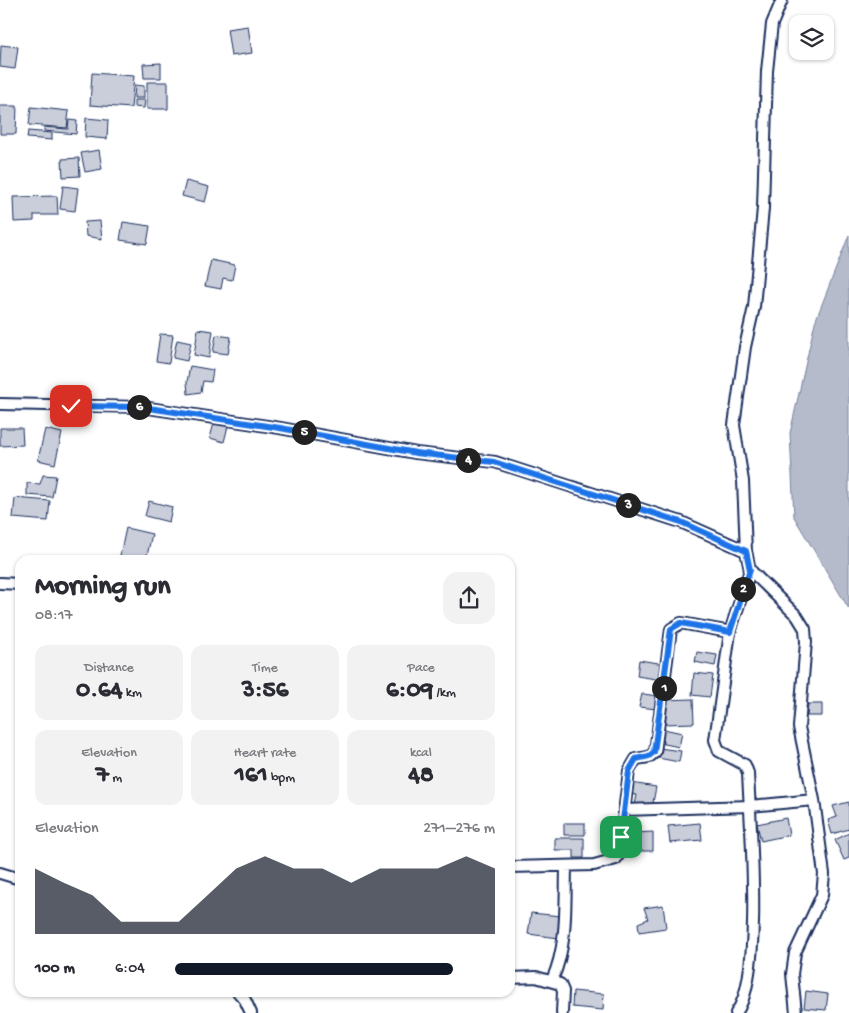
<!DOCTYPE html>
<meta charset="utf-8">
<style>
body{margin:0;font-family:"Gochi Hand",sans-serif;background:#f2f2f3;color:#2b2b33;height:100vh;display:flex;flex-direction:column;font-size:19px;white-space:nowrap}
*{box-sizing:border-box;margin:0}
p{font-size:16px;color:#7c7c81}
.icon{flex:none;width:28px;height:28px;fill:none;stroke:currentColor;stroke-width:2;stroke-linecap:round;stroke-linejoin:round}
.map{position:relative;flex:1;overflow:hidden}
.panel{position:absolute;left:15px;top:555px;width:500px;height:442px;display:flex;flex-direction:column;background:#fff;border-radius:15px;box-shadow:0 1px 4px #0004}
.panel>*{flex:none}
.buttons{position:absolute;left:789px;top:15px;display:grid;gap:10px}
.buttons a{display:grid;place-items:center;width:45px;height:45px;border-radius:10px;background:#fff;box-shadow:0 1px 4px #0004;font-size:25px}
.pin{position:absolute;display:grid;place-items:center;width:42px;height:42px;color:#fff;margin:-21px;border-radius:10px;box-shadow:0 2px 8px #0006}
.km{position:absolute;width:25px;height:25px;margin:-12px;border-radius:50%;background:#222;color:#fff;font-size:14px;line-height:25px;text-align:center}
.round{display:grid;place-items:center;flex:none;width:52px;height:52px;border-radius:15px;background:#f2f2f3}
.head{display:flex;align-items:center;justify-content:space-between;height:85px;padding:0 20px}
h1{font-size:28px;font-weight:700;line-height:38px}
.figures{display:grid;grid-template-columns:repeat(3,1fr);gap:8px;height:85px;padding:5px 20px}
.figures div{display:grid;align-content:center;border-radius:12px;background:#f2f2f3;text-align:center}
.figures b{font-size:25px;font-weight:700}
.figures small{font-size:14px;font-weight:400}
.figures p{font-size:14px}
.chart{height:140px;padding:10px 20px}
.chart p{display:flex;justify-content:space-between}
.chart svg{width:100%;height:90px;margin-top:5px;fill:#111827;opacity:.7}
ul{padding:0 20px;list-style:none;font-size:16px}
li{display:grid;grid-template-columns:80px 60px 1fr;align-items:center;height:38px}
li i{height:12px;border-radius:6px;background:#111827}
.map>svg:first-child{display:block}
</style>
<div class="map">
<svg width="849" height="1013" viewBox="0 0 849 1013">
<rect width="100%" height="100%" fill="#fff"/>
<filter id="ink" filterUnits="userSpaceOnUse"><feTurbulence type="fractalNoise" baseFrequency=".02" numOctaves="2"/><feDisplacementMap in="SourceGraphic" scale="10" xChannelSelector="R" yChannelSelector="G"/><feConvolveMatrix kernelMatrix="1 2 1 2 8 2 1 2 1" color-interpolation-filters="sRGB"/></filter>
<g filter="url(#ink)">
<path fill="#b5bbca" stroke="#77839f" d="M849,235V609L794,517L790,433L815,322Z"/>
<path fill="#caceda" stroke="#1b2f5e" d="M248,26L252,53L231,56L227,29Z
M1,45L18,47L15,69L0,67Z
M161,63V78H144L143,64Z
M92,73L134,76L131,108L90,105Z
M147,82H168V109H147Z
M135,85L144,86V98H134Z
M134,100H145L144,108L134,107Z
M0,106H17L16,134H0Z
M31,107L69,111L67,128L29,125Z
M86,118L108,120L107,139L85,137Z
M69,120L77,121L76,134L44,131V127L68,129Z
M28,131L52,133V140L27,138Z
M99,150L102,169L85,172L81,153Z
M79,158L80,176L63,177L62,159Z
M186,181L209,187L205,202L182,196Z
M63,186L78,188L75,211L60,209Z
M57,196L58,215H34V221L14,222L13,197Z
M100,221L102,239L86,236L85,222Z
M123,222L150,226L147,244L120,240Z
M211,260L235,265L232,280L223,278L221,289L205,286Z
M198,329L213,331L209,358L194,355Z
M160,334L173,335L169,363L156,361Z
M216,335L231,337L228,354L213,352Z
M177,340L191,343L187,361L173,358Z
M190,366L213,370L211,382L203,381L201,392L188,394L187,382Z
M214,423L228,426L224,442L210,438Z
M0,428H22L23,445L0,446Z
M45,429L62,433L55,464L38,460Z
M43,475L56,476L52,497L27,495V483L40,484Z
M15,498L50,501L48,521L13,518Z
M149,501L172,507L169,522L145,516Z
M126,528L152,534L146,560H119Z
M20,597V621H18Z
M697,652L717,655L715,666L695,662Z
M639,660L665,664L662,680L637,676Z
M694,673L713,675L710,697L692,695Z
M642,694L659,696L657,709L639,707Z
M693,699L694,723L664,724V700Z
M808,704H822V716H807Z
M664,729L682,733L679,747L660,743Z
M659,748L681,751L679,762L658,758Z
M631,783L656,787L652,808L635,805L637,795L629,794Z
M849,802V829L832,834L828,820L837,817L833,806Z
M786,818L789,835L761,841L757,824Z
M564,823H585V835H564Z
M700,823L702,840L670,843L668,826Z
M653,832V851H635V833Z
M849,833V858L844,860L835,840Z
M555,838H584V858H574V850H555Z
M663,905L666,928L639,932L638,923L648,919L644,908Z
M531,913L561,916L559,938L528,934Z
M573,991L604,994L603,1010L572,1007Z
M806,991L828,994L826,1010L804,1008Z"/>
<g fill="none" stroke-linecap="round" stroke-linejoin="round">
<defs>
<path id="minor" d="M782,0L772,24L767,71L763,208L754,307L745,347L734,425L743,481L746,551L750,570L797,616L805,629L806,642L799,727L814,800L824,874L822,895L795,953L792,974L796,1013
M0,404L142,407L280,428L416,453L495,462L681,522L746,551
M0,583L20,584
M624,810L750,806L814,800
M510,867L594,865L616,859L619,854L629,771L636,759L649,757L655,752L671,629L681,623L730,632
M0,873L20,879
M510,978L536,977L560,984L563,991L562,1013
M552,980C568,945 565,904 566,866
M238,992L245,1000L251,1013
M736,1013C764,976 750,823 748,773L745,765L719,751L715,740L730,632L750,570"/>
</defs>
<use href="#minor" stroke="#1b2f5e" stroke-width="14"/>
<use href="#minor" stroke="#fff" stroke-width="10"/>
</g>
</g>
<g fill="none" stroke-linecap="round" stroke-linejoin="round" filter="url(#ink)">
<defs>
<path id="route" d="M71,406L142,407L280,428L416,453L494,462L681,522L746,551L750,570L730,632L681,623L671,629L654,752L649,756L636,759L629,771L621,837"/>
</defs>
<use href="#route" stroke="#fff" stroke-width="10"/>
<use href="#route" stroke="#1a73e8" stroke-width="6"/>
</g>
</svg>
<div class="buttons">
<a><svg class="icon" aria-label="layers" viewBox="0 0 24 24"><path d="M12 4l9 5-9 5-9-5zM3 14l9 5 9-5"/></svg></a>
</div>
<div class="pin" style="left:621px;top:837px;background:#1e9e55"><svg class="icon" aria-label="arrive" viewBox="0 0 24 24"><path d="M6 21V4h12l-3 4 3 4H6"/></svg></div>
<div class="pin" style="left:71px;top:406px;background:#d93025"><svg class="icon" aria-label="check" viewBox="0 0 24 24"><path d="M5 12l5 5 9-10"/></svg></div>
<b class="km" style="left:664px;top:688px">1</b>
<b class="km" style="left:743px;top:589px">2</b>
<b class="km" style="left:628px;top:505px">3</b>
<b class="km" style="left:468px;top:460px">4</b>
<b class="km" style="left:304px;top:432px">5</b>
<b class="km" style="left:139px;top:407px">6</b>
<section class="panel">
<div class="head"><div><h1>Morning run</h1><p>08:17</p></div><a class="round"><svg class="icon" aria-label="share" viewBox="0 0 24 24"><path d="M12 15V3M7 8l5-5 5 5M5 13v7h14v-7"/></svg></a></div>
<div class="figures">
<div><p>Distance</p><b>0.64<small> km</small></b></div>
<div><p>Time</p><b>3:56</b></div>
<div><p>Pace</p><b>6:09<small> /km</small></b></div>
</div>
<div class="figures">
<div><p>Elevation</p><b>7<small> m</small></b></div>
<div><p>Heart rate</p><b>161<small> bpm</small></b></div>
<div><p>kcal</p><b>48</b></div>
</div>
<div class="chart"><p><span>Elevation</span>271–276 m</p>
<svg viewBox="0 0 160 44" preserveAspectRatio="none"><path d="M0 44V12L10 19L20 25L30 38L40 38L50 38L60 25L70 12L80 6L90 12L100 12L110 19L120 12L130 12L140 12L150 6L160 12V44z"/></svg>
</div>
<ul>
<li><b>100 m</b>6:04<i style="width:87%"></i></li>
</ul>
</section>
</div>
